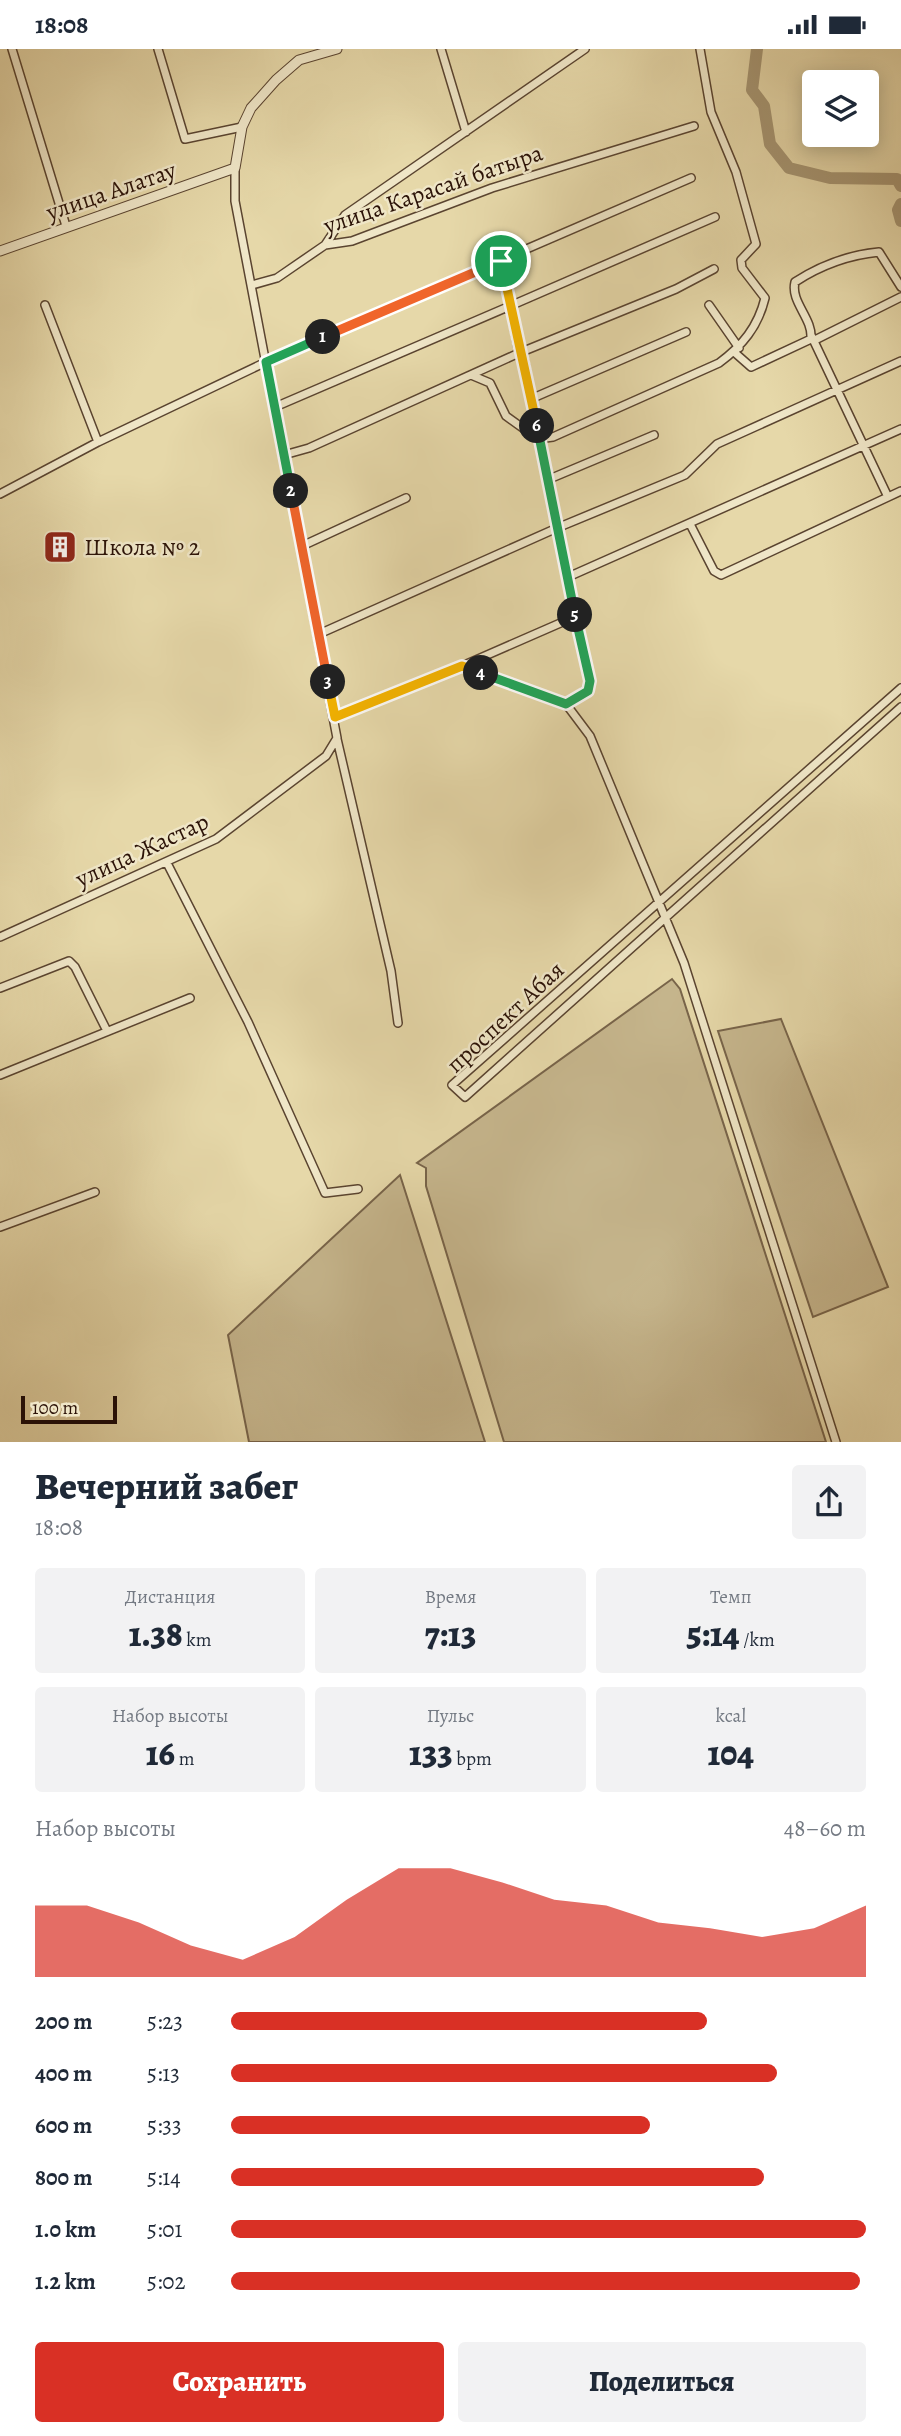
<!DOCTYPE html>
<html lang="ru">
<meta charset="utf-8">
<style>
body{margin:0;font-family:Alegreya,serif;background:#f2f2f3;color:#1f2937;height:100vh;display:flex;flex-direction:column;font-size:26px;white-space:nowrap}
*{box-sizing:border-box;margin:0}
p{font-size:23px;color:#747a83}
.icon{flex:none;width:38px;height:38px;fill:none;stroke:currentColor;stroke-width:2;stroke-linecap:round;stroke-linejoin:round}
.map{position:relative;height:1393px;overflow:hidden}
.sheet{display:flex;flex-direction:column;background:#fff;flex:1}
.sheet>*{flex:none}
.tools{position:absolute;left:802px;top:21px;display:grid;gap:14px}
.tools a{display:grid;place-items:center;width:77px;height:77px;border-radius:7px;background:#fff;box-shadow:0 4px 18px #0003;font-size:35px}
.scale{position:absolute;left:21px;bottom:18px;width:96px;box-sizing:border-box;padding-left:7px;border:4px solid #2b1207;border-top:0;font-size:19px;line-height:24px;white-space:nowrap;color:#2b1207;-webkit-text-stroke:5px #efe6c7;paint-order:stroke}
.pin{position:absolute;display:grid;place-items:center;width:60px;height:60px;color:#fff;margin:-30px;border:4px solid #fff;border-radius:50%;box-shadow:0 2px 7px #0007}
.km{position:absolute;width:35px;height:35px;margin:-18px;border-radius:50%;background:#222;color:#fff;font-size:19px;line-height:35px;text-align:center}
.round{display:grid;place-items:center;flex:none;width:74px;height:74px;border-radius:7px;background:#f2f2f3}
.head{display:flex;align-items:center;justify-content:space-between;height:119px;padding:0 35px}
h1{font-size:38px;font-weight:800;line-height:52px}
.figures{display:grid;grid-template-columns:repeat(3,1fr);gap:10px;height:119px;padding:7px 35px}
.figures div{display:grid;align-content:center;border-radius:7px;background:#f2f2f3;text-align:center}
.figures b{font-size:35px;font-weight:800}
.figures small{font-size:19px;font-weight:400}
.figures p{font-size:19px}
.chart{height:196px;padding:14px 35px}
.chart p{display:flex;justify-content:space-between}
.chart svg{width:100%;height:126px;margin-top:7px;fill:#d93025;opacity:.7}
.button{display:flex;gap:14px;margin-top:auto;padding:14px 35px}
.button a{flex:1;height:80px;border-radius:7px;background:#d93025;color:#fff;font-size:28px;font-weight:800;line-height:80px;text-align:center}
.button a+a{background:#f2f2f3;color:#1f2937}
ul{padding:0 35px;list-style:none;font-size:23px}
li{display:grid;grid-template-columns:112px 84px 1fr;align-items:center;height:52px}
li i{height:18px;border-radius:9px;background:#d93025}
.status{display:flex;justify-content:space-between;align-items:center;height:49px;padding:0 35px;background:#fff;direction:ltr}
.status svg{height:19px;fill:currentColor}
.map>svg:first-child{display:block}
</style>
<div class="status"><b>18:08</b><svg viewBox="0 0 49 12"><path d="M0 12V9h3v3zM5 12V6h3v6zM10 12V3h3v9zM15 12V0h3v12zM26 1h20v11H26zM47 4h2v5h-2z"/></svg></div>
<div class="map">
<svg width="901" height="1393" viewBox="0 0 901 1393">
<rect width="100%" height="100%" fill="#e6d8a9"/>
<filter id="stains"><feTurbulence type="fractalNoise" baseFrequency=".00286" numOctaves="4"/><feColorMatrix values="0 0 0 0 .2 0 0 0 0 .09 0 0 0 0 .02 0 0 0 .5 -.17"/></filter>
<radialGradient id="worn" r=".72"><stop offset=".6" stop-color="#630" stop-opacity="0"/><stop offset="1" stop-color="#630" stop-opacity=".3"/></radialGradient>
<path fill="#c6b68d" stroke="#78644a" stroke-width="2" d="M672,930L680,940L826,1393H504L426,1137V1119L417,1114Z
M781,970L888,1238L813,1268L718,982Z
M400,1126L485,1393H249L228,1286Z"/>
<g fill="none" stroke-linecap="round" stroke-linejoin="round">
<path stroke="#a69572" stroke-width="12" d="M757,0L752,41L764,57L770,95L789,119L830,129L897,130L901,137
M901,155L898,161L901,172"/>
<defs>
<path id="minor" d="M12,0L66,177
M158,0L185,90L242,78
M441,0L466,83
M715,168L510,257L519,304L524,310L557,479L685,426L717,395L901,312
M325,196L345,166L585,0
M252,236L277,229L325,196L352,192L492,139L694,77
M45,256L98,393
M709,256L739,299
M811,286L888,448L901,442
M815,291L901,248
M734,303L751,318L811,290C813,269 790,253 795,233C821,216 848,206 879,203L901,238
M471,326L490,334L506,367L538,390L553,388L719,314C742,297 758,278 765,249L742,219L741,211L756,195L736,123L711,63L700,0
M533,349L686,283
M275,358L510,257L501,211L691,129
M284,406L309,399L519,304L676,240L714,220
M547,431L654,386
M0,445L98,393L266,313L501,211
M690,475L714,522L721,526L888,448
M302,497L406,449
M319,585L557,479L568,528L901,380
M462,617L565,572L577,574
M901,639L452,1036L465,1048L901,658
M566,655L590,638L568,528
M335,668L462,617L566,655L590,687L684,914L836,1393
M337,690L391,922L398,974
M167,814L248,973L325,1144L358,1140
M0,888L216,790L326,707L337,689L235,152V119
M0,939L69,912L75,918L107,982
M0,1026L190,949
M0,1178L95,1143"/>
<path id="tertiary" d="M0,202L235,119L242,78L251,59L276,31L299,11L337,0"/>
</defs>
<use href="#minor" stroke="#5a4430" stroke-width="10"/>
<use href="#tertiary" stroke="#5a4430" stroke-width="11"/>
<use href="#minor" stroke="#efe6c7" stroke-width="7"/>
<use href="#tertiary" stroke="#efe6c7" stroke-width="9"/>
</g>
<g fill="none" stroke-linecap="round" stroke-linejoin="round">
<defs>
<path id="split-1" d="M323,288L501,212"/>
<path id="split-2" d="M291,442L266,313L323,288"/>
<path id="split-3" d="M291,442L328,633"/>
<path id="split-4" d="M328,633L335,668L462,617L481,624"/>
<path id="split-5" d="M481,624L566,655L588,642L590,632L575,566"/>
<path id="split-6" d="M537,377L575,566"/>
<path id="split-7" d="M501,212L537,377"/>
</defs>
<use href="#split-1" stroke="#fff" stroke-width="14"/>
<use href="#split-2" stroke="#fff" stroke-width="14"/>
<use href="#split-3" stroke="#fff" stroke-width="14"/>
<use href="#split-4" stroke="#fff" stroke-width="14"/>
<use href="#split-5" stroke="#fff" stroke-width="14"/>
<use href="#split-6" stroke="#fff" stroke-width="14"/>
<use href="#split-7" stroke="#fff" stroke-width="14"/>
<use href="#split-1" stroke="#f0652b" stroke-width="9"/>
<use href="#split-2" stroke="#22a559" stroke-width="9"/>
<use href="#split-3" stroke="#f0652b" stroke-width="9"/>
<use href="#split-4" stroke="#f5b400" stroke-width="9"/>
<use href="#split-5" stroke="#22a559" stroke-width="9"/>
<use href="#split-6" stroke="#22a559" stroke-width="9"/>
<use href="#split-7" stroke="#f5b400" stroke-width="9"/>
</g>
<defs>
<symbol id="building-square" viewBox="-11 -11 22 22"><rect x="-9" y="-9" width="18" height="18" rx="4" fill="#8f2418" stroke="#efe6c7"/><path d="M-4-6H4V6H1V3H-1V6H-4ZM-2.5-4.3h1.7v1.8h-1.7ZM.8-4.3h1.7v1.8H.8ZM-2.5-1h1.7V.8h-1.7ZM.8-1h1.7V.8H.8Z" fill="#fff"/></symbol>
</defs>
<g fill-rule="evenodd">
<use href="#building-square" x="41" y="479" width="38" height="38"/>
</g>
<g text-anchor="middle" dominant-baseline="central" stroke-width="5" stroke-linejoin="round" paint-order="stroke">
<g font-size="24" fill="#2b1207" stroke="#efe6c7">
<text transform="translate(433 140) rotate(-19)">улица Карасай батыра</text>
<text transform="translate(111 142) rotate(-19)">улица Алатау</text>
<text transform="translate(142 801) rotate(-25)">улица Жастар</text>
<text transform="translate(505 968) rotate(-43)">проспект Абая</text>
</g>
<g font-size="24" fill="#2b1207" stroke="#efe6c7" text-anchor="start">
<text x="84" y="498">Школа № 2</text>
</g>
</g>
<rect width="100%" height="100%" filter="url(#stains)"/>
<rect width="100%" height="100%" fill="url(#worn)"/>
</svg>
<div class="tools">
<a><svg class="icon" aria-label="layers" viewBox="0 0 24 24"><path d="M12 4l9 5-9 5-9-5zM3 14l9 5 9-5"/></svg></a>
</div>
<div class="scale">100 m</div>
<div class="pin" style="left:501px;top:212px;background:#1e9e55"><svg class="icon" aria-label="arrive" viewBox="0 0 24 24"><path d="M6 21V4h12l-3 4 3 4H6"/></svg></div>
<b class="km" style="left:323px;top:288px">1</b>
<b class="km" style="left:291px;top:442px">2</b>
<b class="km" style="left:328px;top:633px">3</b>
<b class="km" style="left:481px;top:624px">4</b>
<b class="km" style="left:575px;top:566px">5</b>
<b class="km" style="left:537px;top:377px">6</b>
</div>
<section class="sheet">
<div class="head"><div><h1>Вечерний забег</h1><p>18:08</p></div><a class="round"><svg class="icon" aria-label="share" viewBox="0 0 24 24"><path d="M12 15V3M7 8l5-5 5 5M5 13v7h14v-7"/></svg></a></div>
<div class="figures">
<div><p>Дистанция</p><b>1.38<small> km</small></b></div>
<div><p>Время</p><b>7:13</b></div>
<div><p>Темп</p><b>5:14<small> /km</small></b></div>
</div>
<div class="figures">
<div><p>Набор высоты</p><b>16<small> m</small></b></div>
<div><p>Пульс</p><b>133<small> bpm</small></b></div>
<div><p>kcal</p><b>104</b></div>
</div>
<div class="chart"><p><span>Набор высоты</span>48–60 m</p>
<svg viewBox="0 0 160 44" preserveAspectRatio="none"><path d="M0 44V19L10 19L20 25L30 33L40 38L50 30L60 17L70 6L80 6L90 11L100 17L110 19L120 25L130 27L140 30L150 27L160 19V44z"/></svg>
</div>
<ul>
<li><b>200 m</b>5:23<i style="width:75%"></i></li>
<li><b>400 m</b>5:13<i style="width:86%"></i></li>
<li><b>600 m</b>5:33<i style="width:66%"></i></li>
<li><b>800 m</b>5:14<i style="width:84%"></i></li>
<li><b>1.0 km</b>5:01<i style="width:100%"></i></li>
<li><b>1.2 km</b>5:02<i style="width:99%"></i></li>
</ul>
<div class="button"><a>Сохранить</a><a>Поделиться</a></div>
</section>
